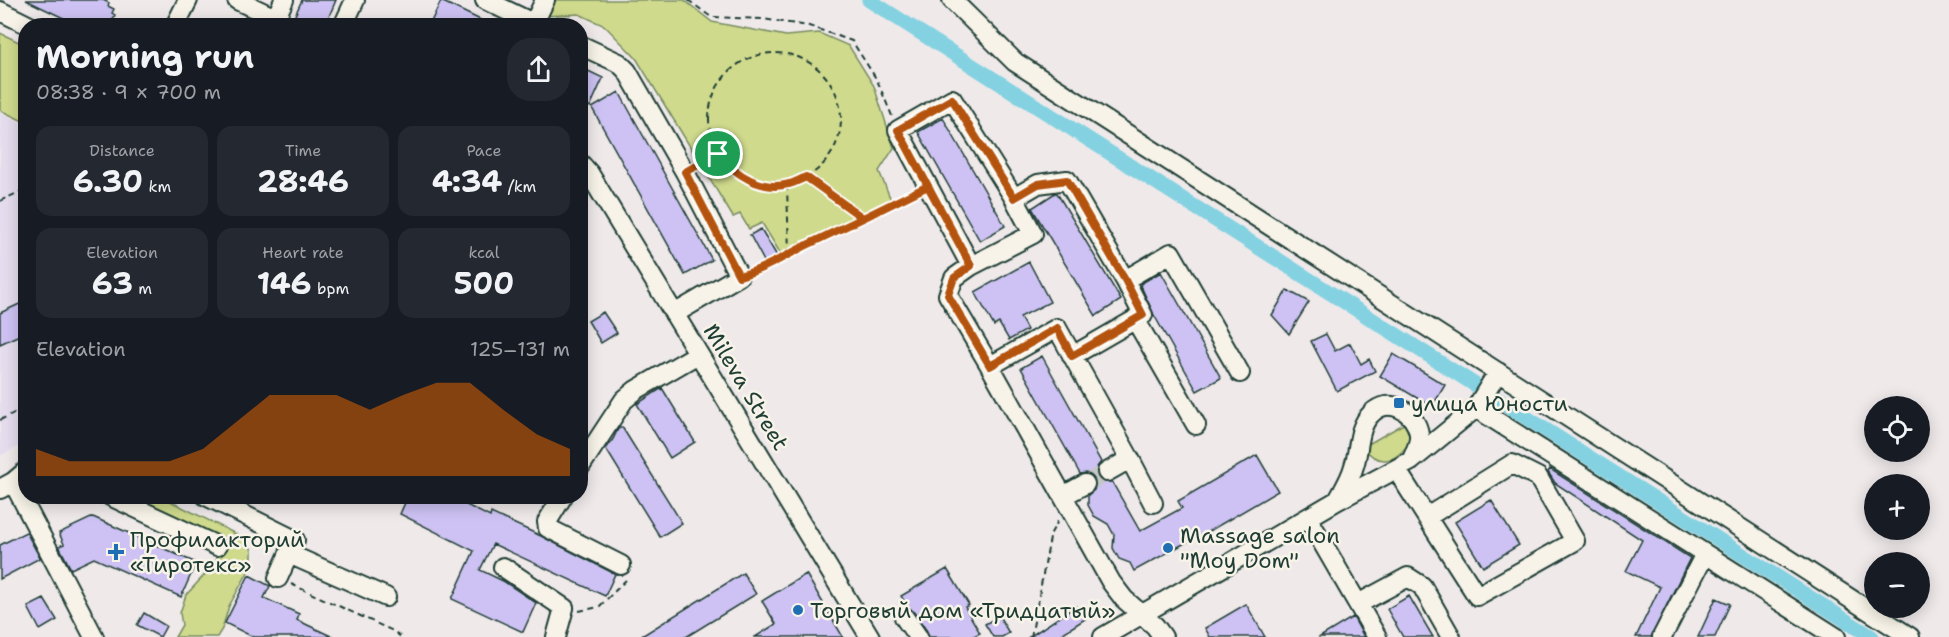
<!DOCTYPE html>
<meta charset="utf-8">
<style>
body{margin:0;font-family:"Shantell Sans",sans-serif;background:#242831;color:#f1f3f6;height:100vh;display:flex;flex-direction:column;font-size:22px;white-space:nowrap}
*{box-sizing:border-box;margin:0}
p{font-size:20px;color:#9ea1a6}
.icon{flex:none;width:33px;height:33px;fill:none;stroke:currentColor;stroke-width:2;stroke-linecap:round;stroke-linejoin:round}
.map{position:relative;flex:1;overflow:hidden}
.sheet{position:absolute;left:18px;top:18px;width:570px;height:486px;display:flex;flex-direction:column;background:#171b24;border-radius:24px;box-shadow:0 3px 15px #0003}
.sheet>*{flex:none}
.fabs{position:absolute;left:1864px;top:396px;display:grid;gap:12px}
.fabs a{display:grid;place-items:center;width:66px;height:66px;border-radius:50%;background:#171b24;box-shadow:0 3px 15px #0003;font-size:30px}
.pin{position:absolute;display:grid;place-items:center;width:51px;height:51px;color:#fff;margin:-26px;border:3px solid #fff;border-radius:50%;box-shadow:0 2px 6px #0007}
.round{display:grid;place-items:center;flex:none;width:63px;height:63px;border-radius:24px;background:#242831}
.head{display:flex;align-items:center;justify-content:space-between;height:102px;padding:0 18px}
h1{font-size:33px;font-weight:700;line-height:45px}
.figures{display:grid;grid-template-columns:repeat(3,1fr);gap:9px;height:102px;padding:6px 18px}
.figures div{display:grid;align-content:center;border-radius:15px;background:#242831;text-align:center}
.figures b{font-size:30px;font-weight:700}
.figures small{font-size:16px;font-weight:400}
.figures p{font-size:16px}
.chart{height:168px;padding:12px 18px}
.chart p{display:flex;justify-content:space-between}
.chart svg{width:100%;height:108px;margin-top:6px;fill:#b45309;opacity:.7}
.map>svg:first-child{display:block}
</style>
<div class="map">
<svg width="1949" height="637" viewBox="0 0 1949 637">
<rect width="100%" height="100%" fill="#efe9ea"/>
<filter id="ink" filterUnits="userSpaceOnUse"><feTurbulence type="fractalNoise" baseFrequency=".0167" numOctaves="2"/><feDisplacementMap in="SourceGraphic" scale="12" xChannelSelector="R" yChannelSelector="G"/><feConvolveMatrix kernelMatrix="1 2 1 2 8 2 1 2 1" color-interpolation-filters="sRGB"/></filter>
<g filter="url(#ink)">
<path fill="#e5dded" d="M0,113L26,125L25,443L0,456Z"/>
<path fill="#cfda8d" stroke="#778c60" stroke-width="1.5" d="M554,0H684L712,22L786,36L819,33L849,46L874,86L894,148L879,171L891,200L782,256L762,223L749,229L740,214L733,217L636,58L605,26L579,14L546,16Z
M0,33L25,45V122L0,110Z
M1407,422L1411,439C1399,461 1380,469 1363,447Z
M129,497H162L244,538L252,550V565L229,606L222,629L217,637H175L182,625L180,613L186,595L212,567L220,553Z"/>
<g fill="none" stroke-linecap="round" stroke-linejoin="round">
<path stroke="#84d2e1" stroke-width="15" d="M869,0L1872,637"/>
</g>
<path fill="#cdc2f3" stroke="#1f3d34" stroke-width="1.5" d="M26,0H103L109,3L108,6L114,9L112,13L115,15L110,26H80Z
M302,0H336L325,26H290Z
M441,1L493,26H429Z
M580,67L603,78L590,107L580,102Z
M619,92L712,260L685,275L592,108Z
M943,118L1005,226L980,241L918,132Z
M1055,193H1057L1121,300L1096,316L1032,208Z
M761,229L777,256L765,263L750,235Z
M1029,262L1050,302L1020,317L1027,330L1009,340L999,323L994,326L975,292Z
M1161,272L1221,378L1197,391L1154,315L1140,284Z
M1287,290L1309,302L1289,334L1272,315Z
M26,301V332L0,344V313Z
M603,312L617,333L601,343L588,321Z
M1326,334L1335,351L1350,343L1361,364L1369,359L1375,371L1337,391L1311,341Z
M1393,354L1445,385L1432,407L1380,376Z
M1042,356L1101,462L1097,467V477L1102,482H1112L1140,531L1182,508L1178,501L1257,455L1278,491L1199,537L1198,536L1134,571L1130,563L1119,559L1113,548L1114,535L1108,524L1094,516L1088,505V495L1094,490L1096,485L1095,478L1086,473L1080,474L1021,368Z
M662,388L695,442L670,458L637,404Z
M622,427L682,523L660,537L606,449L613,439L618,429Z
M1550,469L1690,558L1651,637H1636L1660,587L1626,571L1642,540L1555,483L1548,472Z
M408,496H449L490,517L491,513L541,536L615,574L605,596L493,544L480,570L503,581L536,603L523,632L452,599L474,551L400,514Z
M1491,500L1519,545L1483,567L1455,522Z
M93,517L196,563L181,597L94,558L71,569L59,546L64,544L59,533Z
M26,532L40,558L0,579V545Z
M947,569L969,605L965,607L980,633L972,637H929L927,631L913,611L907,606L901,596Z
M743,573L756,594L686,637H640Z
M806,574L843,637H755L776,624L762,601Z
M249,575L270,586L264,598L299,614L297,620L333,637H253L225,623Z
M1409,596L1433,637H1403L1387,609Z
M1716,598L1730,604L1715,637H1698Z
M44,599L57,620L40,630L28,607Z
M1246,604L1265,637H1210L1205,628Z
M1076,606L1085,619L1057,637H1029Z
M144,613L166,626L160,637L137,625Z
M999,616L1009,633L1002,637H993L985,624Z
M1353,617L1364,637H1320Z"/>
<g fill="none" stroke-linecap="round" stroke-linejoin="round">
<path stroke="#c5c7c6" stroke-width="18" stroke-dasharray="18 9" stroke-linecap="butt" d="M1085,484L1107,472"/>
<defs>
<path id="minor" d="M237,0L275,18
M485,0L539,26
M952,0L1015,62L1910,637
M0,11L30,26
M534,23L545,0
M175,26L188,0
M272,26L284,0
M343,26L355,0
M580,45L619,63L627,71L685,172L739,276L674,314
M580,163L589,173L870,637
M1014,198L1038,184L1067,180L1125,280L1143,315L1072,356
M971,266L898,130L952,99L1014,198L1033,234L971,266L954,278L948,295L990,366L1111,582L1124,599L1155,626L1163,637
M1125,280L1171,253L1240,373
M1135,319L1196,425
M990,366L1057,328L1130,459L1107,472
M1476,408L1836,637
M1130,459L1153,503
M580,467L624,400L636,390L698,354
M1396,469L1477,596L1575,541L1538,477L1512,464L1427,517
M13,482L94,637
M0,489L13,482L26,471
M110,496L217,546
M206,496L295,540L278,578
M563,496L547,522L548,528L621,565
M1063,496L1085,484
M1338,500C1344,489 1351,478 1354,466C1360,449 1357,428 1371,414C1389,395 1416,412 1419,434C1420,443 1415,453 1411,461
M1308,518L1377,637
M289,554L386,597
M503,567L564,608L556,637
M1358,604L1408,577L1422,586L1451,637
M904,617L918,637
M1103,637L1338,500L1411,461L1476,408L1498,372
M1662,637L1705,554"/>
</defs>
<use href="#minor" stroke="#1f3d34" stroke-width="22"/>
<path stroke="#1f3d34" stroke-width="2" stroke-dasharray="6 4.5" stroke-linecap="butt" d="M688,0L711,17L763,19L809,26L852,41L877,80L892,116
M709 119a66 66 0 1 1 132 0a66 66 0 1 1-132 0Z
M700,164L718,154
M807,177L863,218
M787,185L789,254
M0,201L26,189
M753,272L915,192
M0,420L26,407
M291,584L393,631L401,637
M579,611L599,607L627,579
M1031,637L1051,533L1058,521"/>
<use href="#minor" stroke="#f7f3e8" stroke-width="18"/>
</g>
</g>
<g fill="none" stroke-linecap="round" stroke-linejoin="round" filter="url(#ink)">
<defs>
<path id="route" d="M718,154C735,174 761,192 789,184C795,183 801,179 806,177L863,218L928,186L971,266L954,278L948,295L990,366L1057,328L1072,356L1143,315L1125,280L1067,180L1038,184L1014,198L952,99L898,130L928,186C888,206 847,226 807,245C785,256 763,270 739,276L685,172L718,154"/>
</defs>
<use href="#route" stroke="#fff" stroke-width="12"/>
<use href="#route" stroke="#b45309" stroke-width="8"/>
</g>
<g fill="#1f6fb2" stroke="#f7f3e8" stroke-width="2">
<rect x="1393" y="397" width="12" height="12" rx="3"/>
<circle cx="1168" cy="548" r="6"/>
<path d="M113 543h6v6h6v6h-6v6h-6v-6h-6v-6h6z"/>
<circle cx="798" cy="610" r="6"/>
</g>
<g text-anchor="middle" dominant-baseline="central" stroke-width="5" stroke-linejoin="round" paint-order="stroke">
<g font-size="22" fill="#1f3d34" stroke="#f7f3e8">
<text transform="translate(746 387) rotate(59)">Mileva Street</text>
</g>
<g font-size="22" fill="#1f3d34" stroke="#f7f3e8" text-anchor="start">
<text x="1411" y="403">улица Юности</text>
<text x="1180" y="535">Massage salon<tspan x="1180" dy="25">"Moy Dom"</tspan></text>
<text x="130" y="539">Профилакторий<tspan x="130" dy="25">«Тиротекс»</tspan></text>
<text x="810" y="610">Торговый дом «Тридцатый»</text>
</g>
</g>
</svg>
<div class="fabs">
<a><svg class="icon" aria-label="locate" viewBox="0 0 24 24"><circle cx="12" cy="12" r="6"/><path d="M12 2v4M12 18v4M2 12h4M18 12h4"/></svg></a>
<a>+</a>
<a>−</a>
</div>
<div class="pin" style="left:718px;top:154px;background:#1e9e55"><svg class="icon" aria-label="arrive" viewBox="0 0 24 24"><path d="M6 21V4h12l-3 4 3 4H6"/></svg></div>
<section class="sheet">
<div class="head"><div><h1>Morning run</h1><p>08:38 · 9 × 700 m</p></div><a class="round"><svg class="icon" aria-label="share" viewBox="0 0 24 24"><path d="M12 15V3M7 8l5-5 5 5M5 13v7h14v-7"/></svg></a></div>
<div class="figures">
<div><p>Distance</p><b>6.30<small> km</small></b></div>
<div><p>Time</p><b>28:46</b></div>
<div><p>Pace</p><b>4:34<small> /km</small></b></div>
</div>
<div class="figures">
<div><p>Elevation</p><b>63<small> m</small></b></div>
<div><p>Heart rate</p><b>146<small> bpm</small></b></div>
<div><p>kcal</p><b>500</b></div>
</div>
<div class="chart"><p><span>Elevation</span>125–131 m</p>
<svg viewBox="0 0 160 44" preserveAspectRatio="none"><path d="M0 44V33L10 38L20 38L30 38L40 38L50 33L60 22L70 11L80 11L90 11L100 17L110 11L120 6L130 6L140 17L150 27L160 33V44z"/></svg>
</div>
</section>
</div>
